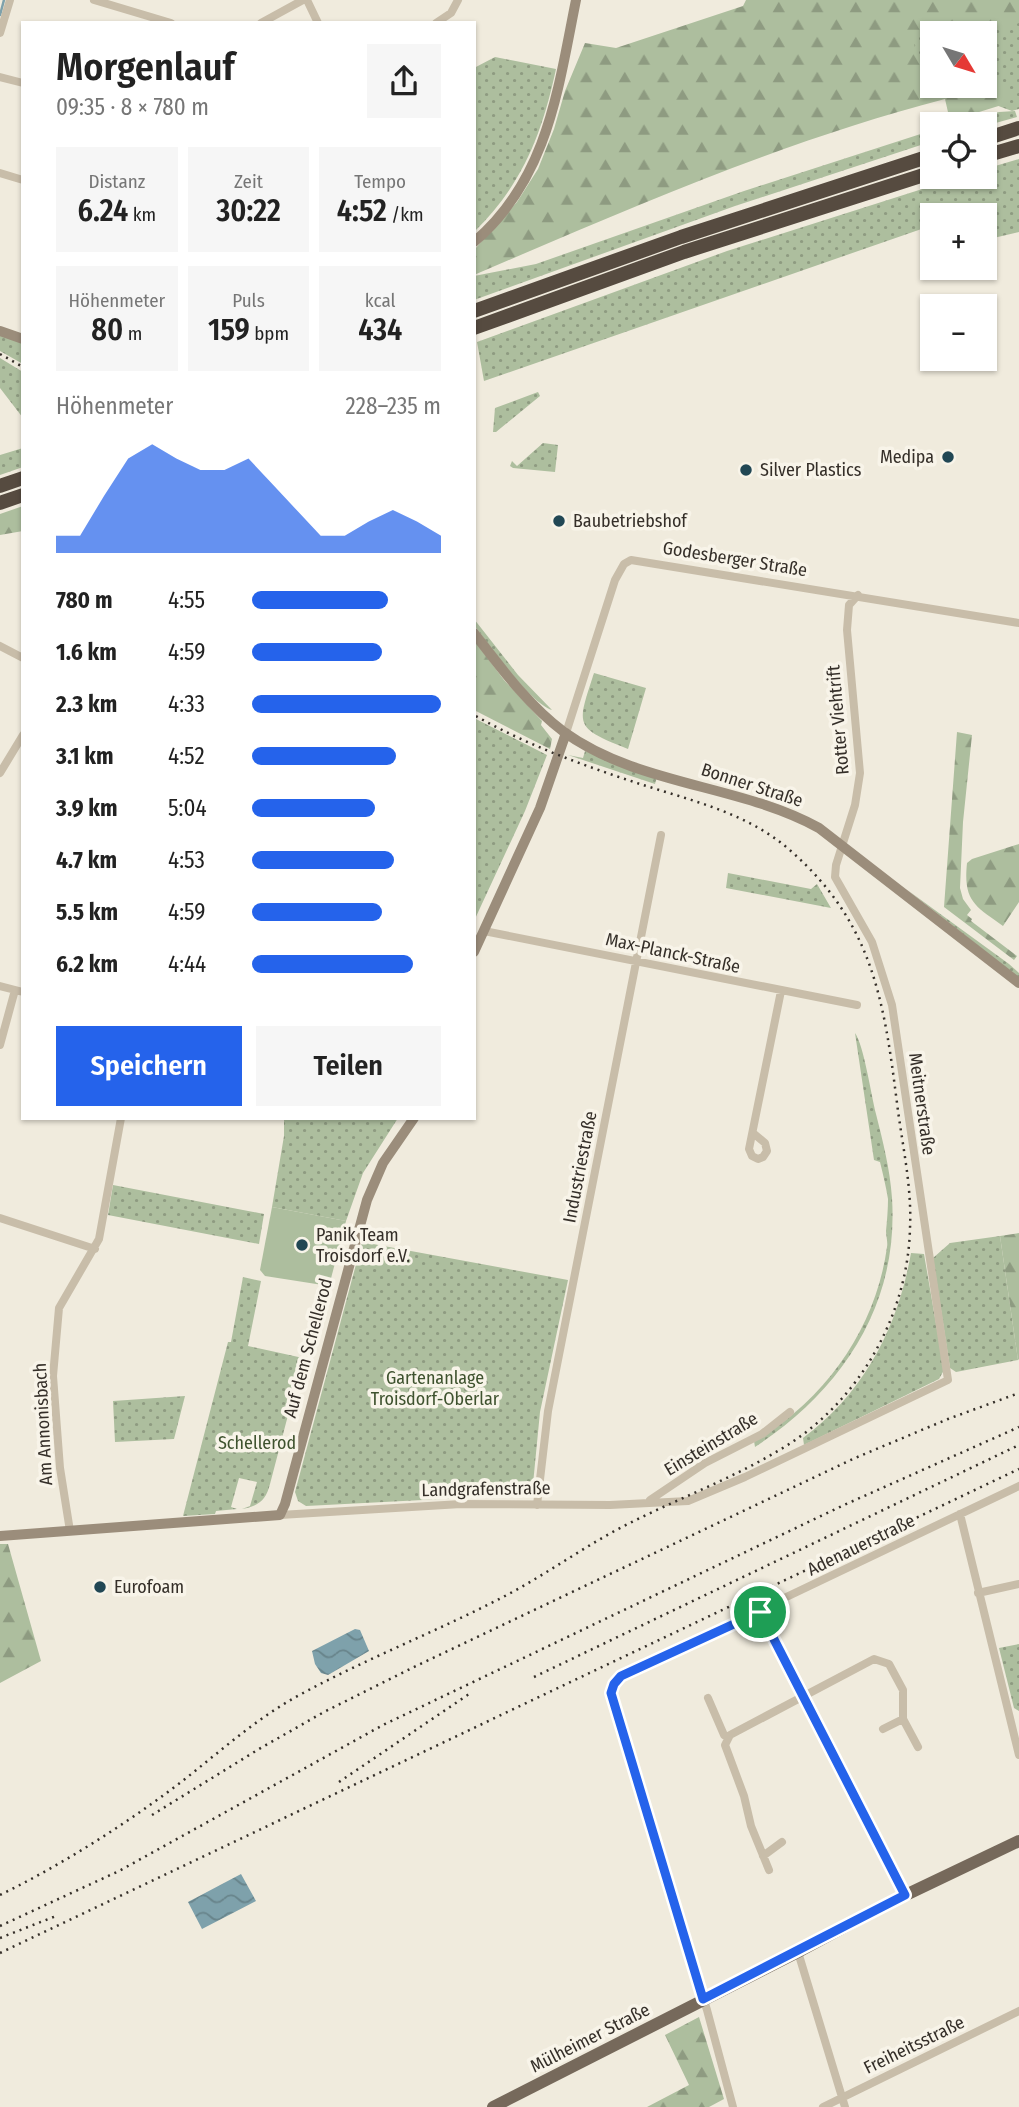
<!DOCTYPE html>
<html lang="de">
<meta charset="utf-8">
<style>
body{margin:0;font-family:"Fira Sans Condensed",sans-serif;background:#f6f6f6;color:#222;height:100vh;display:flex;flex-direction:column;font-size:26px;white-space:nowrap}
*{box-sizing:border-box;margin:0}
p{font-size:23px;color:#767676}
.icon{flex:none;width:38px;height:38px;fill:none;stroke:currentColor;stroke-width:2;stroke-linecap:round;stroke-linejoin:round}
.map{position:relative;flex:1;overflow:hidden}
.drawer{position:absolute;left:21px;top:21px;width:455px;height:1099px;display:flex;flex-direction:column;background:#fff;border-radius:0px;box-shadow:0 2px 5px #0004}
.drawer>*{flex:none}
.needle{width:46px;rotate:128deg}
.fabs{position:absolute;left:920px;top:21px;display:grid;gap:14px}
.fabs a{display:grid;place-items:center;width:77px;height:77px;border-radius:0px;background:#fff;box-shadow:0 2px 5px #0004;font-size:35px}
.pin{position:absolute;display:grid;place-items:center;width:60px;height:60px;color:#fff;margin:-30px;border:4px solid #fff;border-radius:50%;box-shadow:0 2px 7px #0007}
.round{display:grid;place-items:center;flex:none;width:74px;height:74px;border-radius:0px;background:#f6f6f6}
.headline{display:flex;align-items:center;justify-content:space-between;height:119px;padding:0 35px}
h1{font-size:38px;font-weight:600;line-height:52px}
.metrics{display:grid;grid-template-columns:repeat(3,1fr);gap:10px;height:119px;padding:7px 35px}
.metrics div{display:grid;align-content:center;border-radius:0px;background:#f6f6f6;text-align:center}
.metrics b{font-size:30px;font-weight:600}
.metrics small{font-size:19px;font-weight:400}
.metrics p{font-size:19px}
.chart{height:196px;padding:14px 35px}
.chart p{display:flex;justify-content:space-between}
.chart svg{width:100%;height:126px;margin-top:7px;fill:#2563eb;opacity:.7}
.primary-button{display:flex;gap:14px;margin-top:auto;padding:14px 35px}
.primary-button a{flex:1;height:80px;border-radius:0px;background:#2563eb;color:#fff;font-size:28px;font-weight:600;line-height:80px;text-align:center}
.primary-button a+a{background:#f6f6f6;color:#222}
ul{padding:0 35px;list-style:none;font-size:23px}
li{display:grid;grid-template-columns:112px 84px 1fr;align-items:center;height:52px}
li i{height:18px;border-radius:9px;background:#2563eb}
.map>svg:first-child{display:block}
</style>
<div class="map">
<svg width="1019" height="2107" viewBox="0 0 1019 2107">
<defs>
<pattern id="green-dots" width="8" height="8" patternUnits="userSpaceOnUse" patternTransform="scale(1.75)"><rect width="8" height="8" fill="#adbe9e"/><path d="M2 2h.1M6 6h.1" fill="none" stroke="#8e9b81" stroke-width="1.8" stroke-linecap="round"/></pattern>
<pattern id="forest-firs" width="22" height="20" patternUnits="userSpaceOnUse" patternTransform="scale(1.75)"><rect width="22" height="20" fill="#adbe9e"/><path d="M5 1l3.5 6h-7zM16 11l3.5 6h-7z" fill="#8e9b81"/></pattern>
<pattern id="water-waves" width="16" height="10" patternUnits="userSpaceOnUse" patternTransform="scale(1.75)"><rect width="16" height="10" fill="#7ea1ab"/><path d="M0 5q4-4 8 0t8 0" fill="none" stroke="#68848b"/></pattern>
</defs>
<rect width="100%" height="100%" fill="#f0ebdd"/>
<path fill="url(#green-dots)" d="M841,0H1019V109L1012,111L944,86H985V33H933V82Z
M495,57L556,69C542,134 523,184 474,232V68Z
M1015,111L1017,117L985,126L953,124L999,112Z
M933,130V141L735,206L474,300V276L536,264L744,191Z
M1019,159V232L985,240V215H933V225L484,381L477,342L727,251L960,177H985V169Z
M0,334L23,342V364L0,351Z
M0,358L23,372V418L0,388Z
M538,392L540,396L496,432H493L495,408Z
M543,443L558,445L555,472L513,468L510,466L512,461L517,466Z
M23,448V467L0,475V455Z
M474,619L518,675L552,710C530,703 490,646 474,625Z
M594,673L646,688L628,749C573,727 577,726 594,673Z
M474,718L547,755L525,811L474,921Z
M585,751L657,777L655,784L568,755L583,758Z
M728,873L811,889L817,884L831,908L726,888Z
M906,889L1009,964L1019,973V978Z
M855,1033C864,1046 871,1094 876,1114C883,1142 890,1169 892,1198C899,1305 842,1390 755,1447L754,1441C825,1401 876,1328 887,1247C888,1242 886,1236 886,1231C887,1221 888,1209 888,1199C886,1187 883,1174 880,1162L874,1160Z
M284,1118H398L363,1173L346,1221L272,1207L284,1136Z
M113,1185L264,1214L259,1244L108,1215Z
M1000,1236L1018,1360L956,1372L950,1368L933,1258L950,1243Z
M362,1242L568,1280L540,1412L533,1484L521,1495L306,1506L298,1501L295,1492Z
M911,1253L924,1254L944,1370L939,1379L804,1445L803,1438C864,1393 898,1327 911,1253Z
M243,1277L261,1281L248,1346L303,1358L270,1484C266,1500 259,1506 242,1509L250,1506L257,1482L239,1478L231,1507L237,1509L216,1511L215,1514L183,1516L228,1342H231Z
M185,1396L174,1439L115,1442L113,1401Z
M1019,1644V1711L1014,1708L999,1648Z"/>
<path fill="url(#forest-firs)" d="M746,0H1019V23L994,30L975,22L965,25L962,33H933V40L922,32L914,37C913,52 920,59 933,64V86H985V79L1009,87L1012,97L1005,104L950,121L945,99C783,141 628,209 474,275V250L517,202L538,169L554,129L565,91L585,43L616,48L743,6Z
M23,506V531L0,535V514Z
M474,640L504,680L542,721L541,725L552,739L550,749L474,710Z
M957,732L972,735L963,822L960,888L963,899L971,910L967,915L972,919L971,921L1017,956L1014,960L944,907Z
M1019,844V902L1003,926C975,906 963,901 967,863L972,859Z
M1019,1233V1359L1018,1360L1000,1236Z
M0,1544H8L41,1661L0,1683Z
M699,2017L724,2099L709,2107H647L689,2085L665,2035Z"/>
<path fill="#adbe9e" d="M272,1207L346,1221L329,1286L265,1276L260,1270Z"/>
<path fill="url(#water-waves)" d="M355,1629L360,1630L369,1651L328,1675L321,1673L315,1664L312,1651Z
M241,1874L256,1901L202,1929L188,1902Z"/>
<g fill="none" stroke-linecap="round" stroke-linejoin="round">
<path stroke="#7ea1ab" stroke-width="2.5" d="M0,15L4,0"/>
<path stroke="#c8bda9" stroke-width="8" d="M94,0L171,23
M307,0L318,23
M261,23L303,0
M436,23L451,13L458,0
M0,33L10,0
M0,77L23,83
M0,173L23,180
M0,646L23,658
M566,733L615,580L624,564L631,560L1019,623
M0,773L23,735
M484,931L857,1005
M0,986L23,992
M0,1045L15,990
M753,1133L765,1143L767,1151L763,1157L758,1159L752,1156L749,1149L781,991
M0,1218L95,1249
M650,1500L705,1463L762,1434L790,1412
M537,1505L548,1411L661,835
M960,1514L1019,1755
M280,1515L461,1504L610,1505L688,1501L745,1477L948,1380L892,1005L872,942L835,877L836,865L855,805L860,773L847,630L849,605L858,595
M70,1531L60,1468L53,1376L59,1308L99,1239L121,1118
M978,1593L1019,1584
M760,1612L905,1895
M708,1698L724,1735L728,1738
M883,1729L903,1719
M763,1856L782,1842
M769,1870L751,1826L744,1796L725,1745L730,1735L874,1659L889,1664L903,1690V1719L918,1747
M798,1952L845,2107
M733,2107L707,2010L611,1693L614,1684L621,1676L1019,1486
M823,2107L1019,2011"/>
<path stroke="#9b8d7b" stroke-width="10" d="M474,242C548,179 558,89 576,0
M0,331L23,339
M474,633C501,668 528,705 564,732C639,786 739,784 819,828L1019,983
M474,952L540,808L566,733
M0,1536L280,1515L285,1504L367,1200L383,1163L414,1118"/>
<path stroke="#76695b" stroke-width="12" d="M493,2107L798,1952L891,1902L1019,1841"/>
<path stroke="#564b40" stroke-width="14" d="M985,139L1019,128
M985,156L1019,146
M474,311L681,237L933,155
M474,328L684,252L933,172
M0,486L23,478
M0,503L23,495"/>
<path stroke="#352f29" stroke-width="2.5" stroke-dasharray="2 5" stroke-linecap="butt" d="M0,354L23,367
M534,1677L1019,1445
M339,1782L472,1692
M152,1815L259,1749L324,1712L416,1666L855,1458L948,1419L1019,1393
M0,1895C61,1865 118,1829 172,1789C217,1755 255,1718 305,1692C370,1657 440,1630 505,1596C545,1575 582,1548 622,1527C676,1499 735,1478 786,1446C860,1400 908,1314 910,1228C912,1186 902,1144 897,1103C884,1001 873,924 792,852C748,812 688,800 634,782C579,764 525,744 474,715
M0,1926L119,1871L383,1725L844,1505L1019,1427
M0,1938L56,1916
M0,1953L1019,1469"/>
</g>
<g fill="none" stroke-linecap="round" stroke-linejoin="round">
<defs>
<path id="route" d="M760,1612L905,1895L703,1999L611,1693L614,1684L621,1676Z"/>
</defs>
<use href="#route" stroke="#fff" stroke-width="14"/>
<use href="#route" stroke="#2563eb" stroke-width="9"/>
</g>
<g fill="#214754" stroke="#f8f4e9" stroke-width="2.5">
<circle cx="948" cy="457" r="7"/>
<circle cx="746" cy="470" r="7"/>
<circle cx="559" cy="521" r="7"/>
<circle cx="302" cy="1245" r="7"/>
<circle cx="100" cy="1587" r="7"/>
</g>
<g text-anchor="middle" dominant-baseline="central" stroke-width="7" stroke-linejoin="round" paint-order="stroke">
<g font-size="18" fill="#352f29" stroke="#f8f4e9" text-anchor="start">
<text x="934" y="457" text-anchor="end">Medipa</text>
<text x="760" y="470">Silver Plastics</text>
<text x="573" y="521">Baubetriebshof</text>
<text x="316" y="1235">Panik Team<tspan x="316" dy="21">Troisdorf e.V.</tspan></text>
<text x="114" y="1587">Eurofoam</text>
</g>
<g font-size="18" fill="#352f29" stroke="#f8f4e9">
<text transform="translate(735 559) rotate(9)">Godesberger Straße</text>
<text transform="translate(838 720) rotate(-95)">Rotter Viehtrift</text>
<text transform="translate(752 785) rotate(18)">Bonner Straße</text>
<text transform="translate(673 953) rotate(12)">Max-Planck-Straße</text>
<text transform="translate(922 1104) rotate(82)">Meitnerstraße</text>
<text transform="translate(580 1167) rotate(-79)">Industriestraße</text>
<text transform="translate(308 1348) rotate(-75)">Auf dem Schellerod</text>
<text transform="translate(43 1424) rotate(-93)">Am Annonisbach</text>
<text transform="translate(711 1444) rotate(-31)">Einsteinstraße</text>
<text transform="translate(486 1489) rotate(-1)">Landgrafenstraße</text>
<text transform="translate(861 1545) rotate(-26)">Adenauerstraße</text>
<text transform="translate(590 2038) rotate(-27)">Mülheimer Straße</text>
<text transform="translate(914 2045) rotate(-26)">Freiheitsstraße</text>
</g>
<g font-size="18" fill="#3e522e" stroke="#f8f4e9">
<text x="435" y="1378">Gartenanlage<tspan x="435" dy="21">Troisdorf-Oberlar</tspan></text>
<text x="257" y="1443">Schellerod</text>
</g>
</g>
</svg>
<div class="fabs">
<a><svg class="needle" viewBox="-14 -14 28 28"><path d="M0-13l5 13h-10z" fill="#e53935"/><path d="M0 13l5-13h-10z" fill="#767676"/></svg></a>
<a><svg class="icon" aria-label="locate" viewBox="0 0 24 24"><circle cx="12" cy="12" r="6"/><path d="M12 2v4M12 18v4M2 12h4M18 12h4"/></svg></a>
<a>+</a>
<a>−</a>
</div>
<div class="pin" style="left:760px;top:1612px;background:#1e9e55"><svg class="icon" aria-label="arrive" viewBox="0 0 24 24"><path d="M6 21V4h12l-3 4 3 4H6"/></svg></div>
<section class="drawer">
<div class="headline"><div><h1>Morgenlauf</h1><p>09:35 · 8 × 780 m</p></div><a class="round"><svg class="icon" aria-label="share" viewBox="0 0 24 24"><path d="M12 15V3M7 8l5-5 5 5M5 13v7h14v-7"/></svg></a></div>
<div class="metrics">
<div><p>Distanz</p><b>6.24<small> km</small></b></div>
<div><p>Zeit</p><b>30:22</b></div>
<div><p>Tempo</p><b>4:52<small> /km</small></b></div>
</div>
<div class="metrics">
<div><p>Höhenmeter</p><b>80<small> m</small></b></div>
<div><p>Puls</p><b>159<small> bpm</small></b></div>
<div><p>kcal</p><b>434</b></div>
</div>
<div class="chart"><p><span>Höhenmeter</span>228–235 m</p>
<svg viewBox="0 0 160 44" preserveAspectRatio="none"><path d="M0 44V38L10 38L20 24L30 11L40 6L50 11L60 15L70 15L80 11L90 20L100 29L110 38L120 38L130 33L140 29L150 33L160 38V44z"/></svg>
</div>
<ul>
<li><b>780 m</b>4:55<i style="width:72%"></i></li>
<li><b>1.6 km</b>4:59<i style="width:69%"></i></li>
<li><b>2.3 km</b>4:33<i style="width:100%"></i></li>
<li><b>3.1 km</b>4:52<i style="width:76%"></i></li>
<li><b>3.9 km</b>5:04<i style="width:65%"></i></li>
<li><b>4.7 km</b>4:53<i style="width:75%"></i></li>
<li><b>5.5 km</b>4:59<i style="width:69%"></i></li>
<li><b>6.2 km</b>4:44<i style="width:85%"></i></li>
</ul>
<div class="primary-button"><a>Speichern</a><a>Teilen</a></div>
</section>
</div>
